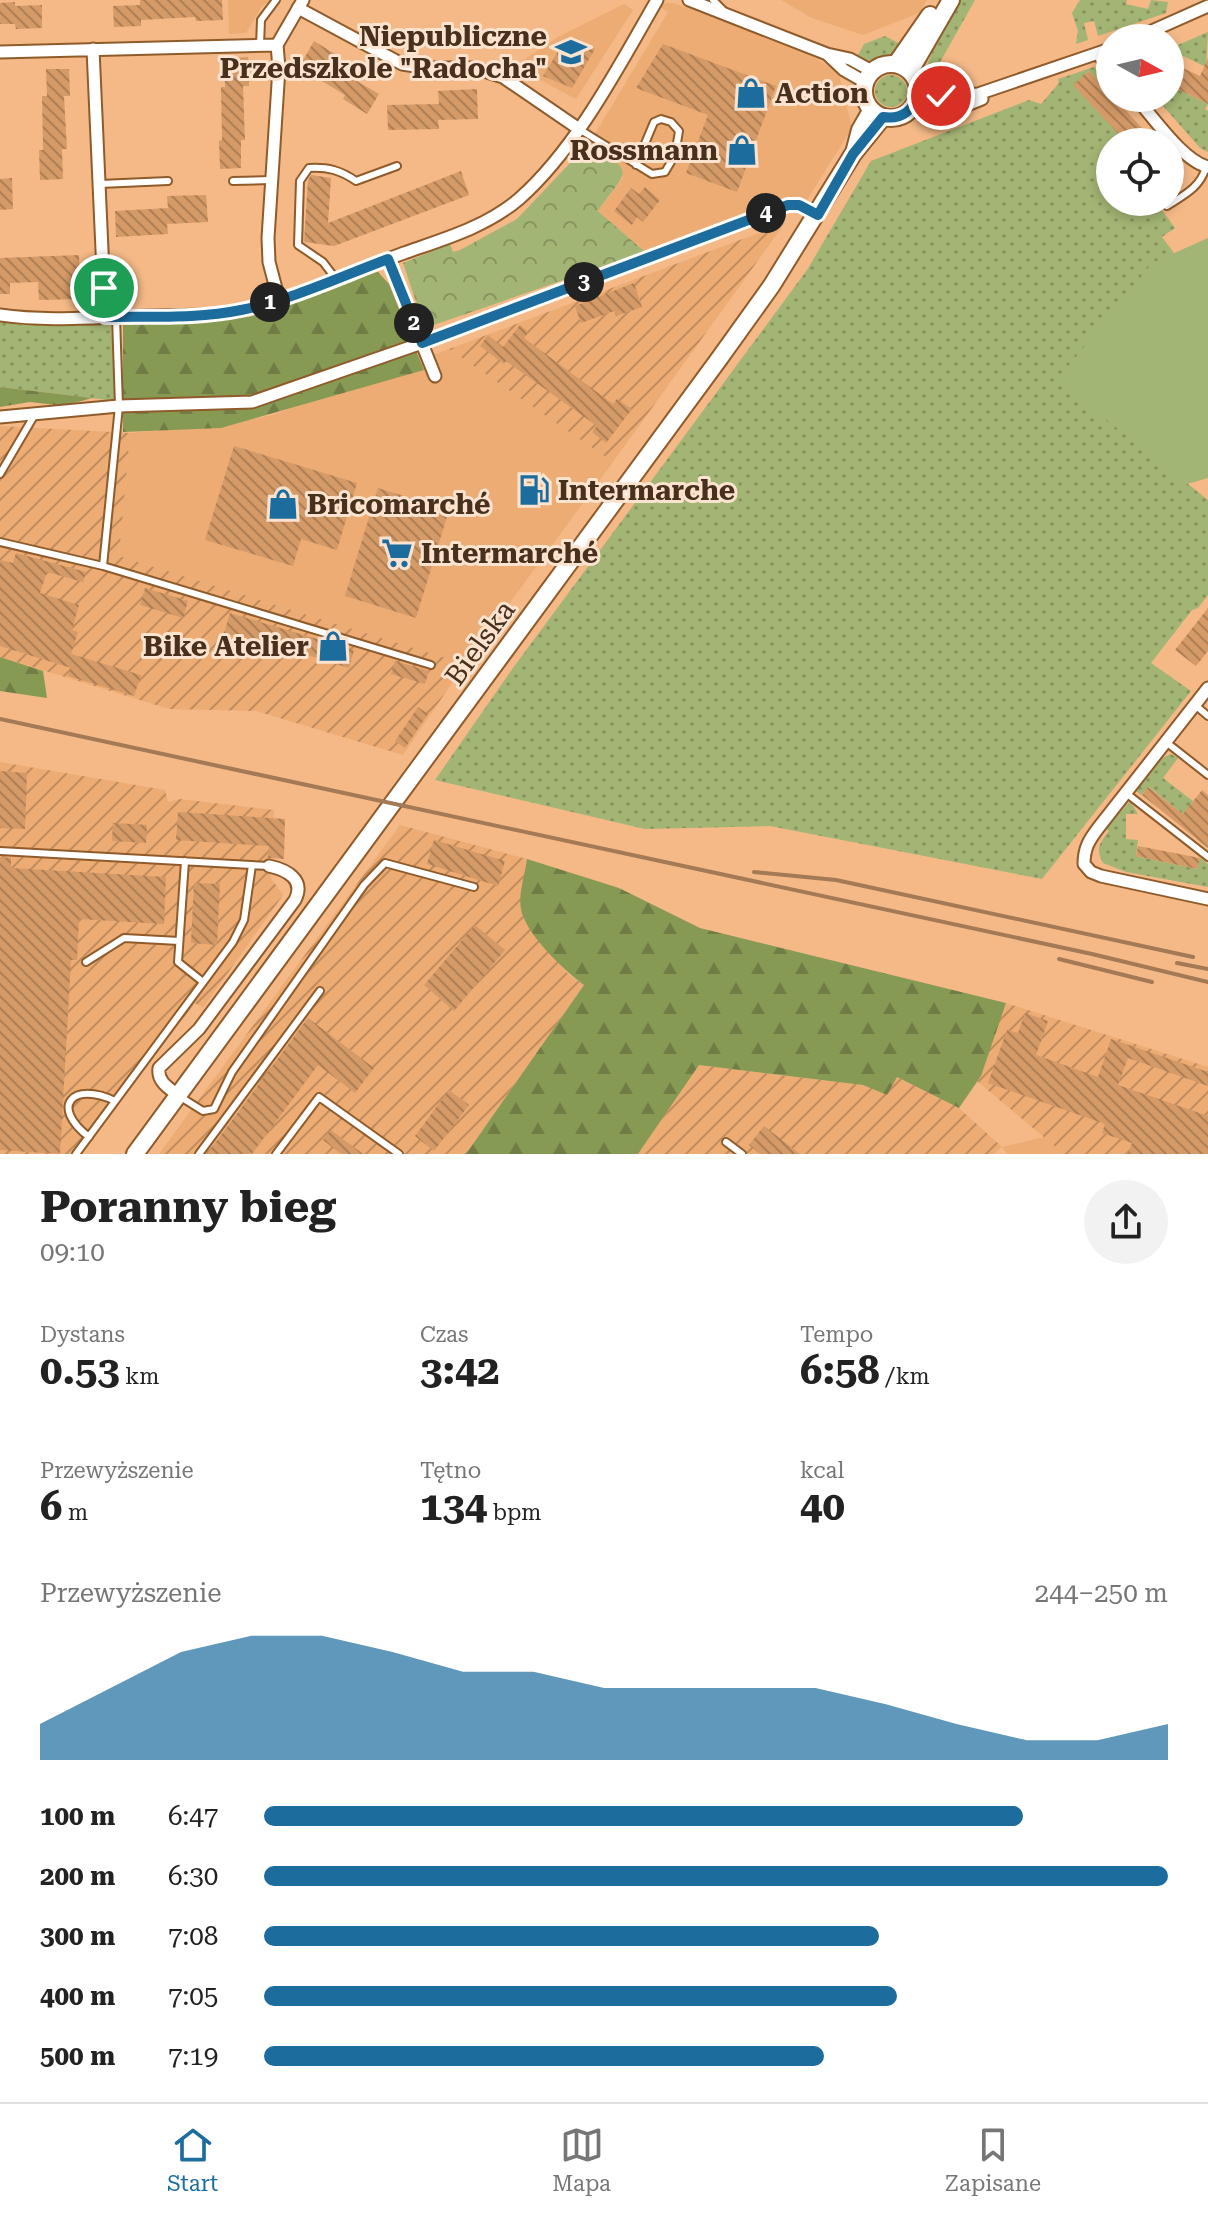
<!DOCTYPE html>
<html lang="pl">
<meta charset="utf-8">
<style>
body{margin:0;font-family:"Roboto Serif",serif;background:#f2f2f2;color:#222;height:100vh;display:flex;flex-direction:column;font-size:30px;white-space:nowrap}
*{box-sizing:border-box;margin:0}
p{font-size:26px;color:#767676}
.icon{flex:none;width:44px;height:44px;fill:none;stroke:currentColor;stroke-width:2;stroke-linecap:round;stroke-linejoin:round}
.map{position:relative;height:1154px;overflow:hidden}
.drawer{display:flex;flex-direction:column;background:#fff;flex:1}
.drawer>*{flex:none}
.needle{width:52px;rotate:98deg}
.controls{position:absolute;left:1096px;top:24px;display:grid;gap:16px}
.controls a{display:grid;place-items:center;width:88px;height:88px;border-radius:50%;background:#fff;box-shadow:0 4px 12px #0003;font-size:40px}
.pin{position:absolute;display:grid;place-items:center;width:68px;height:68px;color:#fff;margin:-34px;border:4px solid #fff;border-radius:50%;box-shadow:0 2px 8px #0007}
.km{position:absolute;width:40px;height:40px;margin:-20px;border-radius:50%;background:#222;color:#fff;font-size:22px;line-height:40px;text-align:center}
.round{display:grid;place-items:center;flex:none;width:84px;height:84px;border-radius:42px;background:#f2f2f2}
.head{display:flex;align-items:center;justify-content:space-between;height:136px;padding:0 40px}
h1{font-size:44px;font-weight:700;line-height:60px}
.stats{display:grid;grid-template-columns:repeat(3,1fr);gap:12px;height:136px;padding:8px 40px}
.stats div{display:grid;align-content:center}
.stats b{font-size:40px;font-weight:700}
.stats small{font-size:22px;font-weight:400}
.stats p{font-size:22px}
.chart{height:224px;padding:16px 40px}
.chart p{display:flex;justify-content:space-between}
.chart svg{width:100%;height:144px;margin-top:8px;fill:#1c6d9e;opacity:.7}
ul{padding:0 40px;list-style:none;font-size:26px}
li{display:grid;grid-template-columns:128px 96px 1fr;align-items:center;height:60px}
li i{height:20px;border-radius:10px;background:#1c6d9e}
.tab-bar{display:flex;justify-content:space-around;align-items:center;height:112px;border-top:2px solid #e0e0e0;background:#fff;font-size:22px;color:#767676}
.tab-bar a{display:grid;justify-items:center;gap:4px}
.tab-bar .current{color:#1c6d9e}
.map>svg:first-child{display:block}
</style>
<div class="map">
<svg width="1208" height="1154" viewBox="0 0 1208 1154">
<defs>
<pattern id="industrial-furrows" width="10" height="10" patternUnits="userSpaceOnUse" patternTransform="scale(2)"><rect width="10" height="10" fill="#ecac74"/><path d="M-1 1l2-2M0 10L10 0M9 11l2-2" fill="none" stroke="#c18c5e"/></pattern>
<pattern id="grass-dots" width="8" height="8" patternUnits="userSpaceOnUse" patternTransform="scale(2)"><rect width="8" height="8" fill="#a3b574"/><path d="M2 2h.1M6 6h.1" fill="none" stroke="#87945e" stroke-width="1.8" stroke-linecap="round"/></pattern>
<pattern id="forest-firs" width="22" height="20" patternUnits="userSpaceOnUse" patternTransform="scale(2)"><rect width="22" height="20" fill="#879a54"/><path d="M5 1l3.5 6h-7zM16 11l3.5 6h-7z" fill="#707e45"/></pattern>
<pattern id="park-crowns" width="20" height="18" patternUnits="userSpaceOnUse" patternTransform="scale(2)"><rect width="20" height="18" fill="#a3b574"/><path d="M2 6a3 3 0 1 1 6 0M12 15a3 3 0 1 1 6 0" fill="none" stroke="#87945e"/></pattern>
<pattern id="building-back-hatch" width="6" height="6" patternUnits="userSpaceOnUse" patternTransform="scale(2)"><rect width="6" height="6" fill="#d49a67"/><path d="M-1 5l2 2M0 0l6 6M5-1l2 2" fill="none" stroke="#ae7e54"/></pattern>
</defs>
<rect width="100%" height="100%" fill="#f4b987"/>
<path fill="#ecac74" d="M228,0H271L262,6L246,33L229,34Z
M781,0H927L919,13L863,35L812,18Z
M665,3H674L800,50L838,71L852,128L807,200L794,199L779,203L645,252L598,211L623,178L590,142L668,12L660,7Z
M624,4L633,10L576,99L514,66L558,37Z
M449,349L613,462L465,664L119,556L130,433L223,425L273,415Z
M1044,1137L1064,1154H1007L1002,1147Z"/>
<path fill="url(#industrial-furrows)" d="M785,223L613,462L449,349Z
M0,426L130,433L119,556L465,664L403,755L256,711L169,709L0,657Z
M0,762L165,790L168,802L180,799L274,810L269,866L271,878L283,895L203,1008L195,1003L80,1154H0Z
M400,825L527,859L521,909L533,934L569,975L584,985L466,1154H159Z
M1006,1003L1208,1067V1154H1064L977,1081Z
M699,1065L863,1085L887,1094L897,1077L959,1108L1002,1147L994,1154H638Z"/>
<path fill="url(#grass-dots)" d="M954,0H975L934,73L967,92H946L947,87C929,83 923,70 932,53L927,50Z
M1080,0H1127L1126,4L1148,9L1151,0L1168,2L1166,13L1098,36L1094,21L1084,23L1088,40L1076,44L1078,31L1072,13Z
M1208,32L1206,67L1179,54L1178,45Z
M885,36L906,47C891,59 876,65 857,57L864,44Z
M1094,67L1104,75L1098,80L1089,71L1074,85L1126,142H1110V202H1156L1175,228L1162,237L1174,253L1058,380L1208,500V595L1198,608L1192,610L1151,663L1191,691L1042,879L770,826L645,829L435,780L513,668L807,270L871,161L1029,100L1041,104L1059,83L1058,79Z
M875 91a16 16 0 1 1 32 0a16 16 0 1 1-32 0Z
M1170,85L1208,104L1205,109L1208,111V152L1200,148L1157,99L1144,102L1141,98H1170Z
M0,322L23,325L111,324L116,401L0,387Z
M1171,754L1178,758L1163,778L1193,801L1191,804L1208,834L1149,787L1141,795L1136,791L1162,758Z
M1130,801L1138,814H1126V839L1138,840L1136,856L1197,869L1200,858L1208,864V887L1126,872L1103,863C1095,848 1100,843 1109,831L1106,829Z"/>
<path fill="url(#forest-firs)" d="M377,271L389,284L424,370L221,428L123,432V325L249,317Z
M0,387L92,398L64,406L30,402L0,407Z
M0,657L43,671L47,698L0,691Z
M527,859L619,888L700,928L1006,1003L981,1076L959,1108L897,1077L887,1095L863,1085L699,1065L638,1154H466L584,985C564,970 526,935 521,909C518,895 525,874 527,859Z"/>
<path fill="url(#park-crowns)" d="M590,142C637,175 627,169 598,211L645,252L425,328L403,263L450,244L453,252L460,250L517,219Z"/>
<path fill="#a3b574" d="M1208,238V478L1187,484L1057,380L1152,263Z"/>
<path fill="url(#building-back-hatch)" d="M140,0H222L223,20L196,21L195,17L141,20V26L114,27L113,6L140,5Z
M15,2V6L42,5V28L16,29L15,24H0V3Z
M574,37L595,49L572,88L543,76L565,40Z
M314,41L338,56L335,61L358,75L355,80L379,94L367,114L343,99L345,95L322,81L325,76L302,62Z
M663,44L776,86L737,192L686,173L708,115L636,88Z
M248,57L249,86H243L245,140H241V168L220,169L219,141L222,140L221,87H225L224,58Z
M1208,58V104L1170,85V62L1200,76Z
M46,69H69L70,96H64L67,149H62L63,179L40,180L39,150H43L42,96H47Z
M1089,71L1110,93V98H1114L1155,142H1126L1073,85Z
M477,89L478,119L438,120L439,129L388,130L387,105L439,104L438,91Z
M461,171L469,195L334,246L304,242L308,180L311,175L331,178L328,223Z
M12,178L13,209L0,210V179Z
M645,187L660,200L643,222L637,217L632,225L614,211L631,188L639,194Z
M206,195L208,222L167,224L168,234L116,237L115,211L168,208L167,196Z
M79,255L80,299L39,300L38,282L10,283V294H0V258Z
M634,283L642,307L616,316L614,311L581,323L575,306Z
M520,325L528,332L524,338L613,404L617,399L632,409L606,443L592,432L597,426L506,361L504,364L480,346L488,335L503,347Z
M234,446L357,483L337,550L301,539L293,566L205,540Z
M527,480L548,495L540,508L519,493Z
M378,488L449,510L416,618L345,596Z
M16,553L86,572L83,582L47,572L40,593L79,605L72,630L78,632L71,654L141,675L134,696L68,676L71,668L0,646V560L13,563Z
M145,588L188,601L183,618L140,605Z
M1208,608V651L1196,666L1175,650Z
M230,613L354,650L349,668L272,644L271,647L224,633Z
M395,661L429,671L425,684L391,674Z
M418,707L428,714L405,748L395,741Z
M0,771L27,773L25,829L0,828Z
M1148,787L1183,814L1202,790L1208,795V848L1142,795Z
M178,812L285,819L284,859L268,858L269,846L176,840Z
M113,823L147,825L146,843L112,841Z
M434,840L505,861L498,886L427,864Z
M1138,846L1200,858L1197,869L1136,856Z
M0,857L11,858V868L166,877L164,924L79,919L77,960H71L60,1154L0,1150Z
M194,883L220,884L217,945L191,943Z
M475,925L505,950L454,1011L424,985Z
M1025,1013L1048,1021L1036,1055L1098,1077L1111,1039L1208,1072V1086L1128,1058L1118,1085L1208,1116V1154H1128L1132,1143L1102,1133L1105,1124L988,1083L1007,1030L1018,1033Z
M308,1018L374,1068L355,1093L318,1065L252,1154H207Z
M449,1090L469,1105L434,1151L415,1136Z
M764,1126L800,1154H760L749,1145Z
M331,1130L363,1154H341L323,1140Z"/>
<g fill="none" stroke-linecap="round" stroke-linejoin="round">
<defs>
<path id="lane" d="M713,0L724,11
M260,45L261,20L276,0
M579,129L652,174L665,172L675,155L679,131L671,122L661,119L654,122L636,165
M233,181L271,180
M100,184L168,181
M1167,206C1184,195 1200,188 1206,167
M336,279L323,262L298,245L300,181L309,168C328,167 340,170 356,181L397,166
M0,474L34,416
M0,542L103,566L431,665
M103,566L119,406L116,317
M1195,705L1208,716
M1166,742L1208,775
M1126,793L1208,857
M0,851L269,866
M185,861L178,962L203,982
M86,962L124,938L179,941
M179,1096L203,1111L214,1109L232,1072L364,885L385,863L474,887
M89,1137C49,1106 73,1081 115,1101
M726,1142L742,1154
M76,1154L233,942L244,920L252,865
M199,1154L320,991
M276,1154L319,1097L399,1154"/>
<path id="street" d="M689,0L827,54L850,59L872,71
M298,8L402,64L429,68H475L503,77L579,129
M1136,38L1208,6
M93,49L105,317
M0,52L277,45
M827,54L844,70L865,82
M1098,54L1110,68
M918,91L941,96L978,94L1110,49
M1136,98C1154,118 1183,161 1208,167
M921,106L962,107L982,99
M388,259L435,376
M279,300L269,262L268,238L279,68L277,45L303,0
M0,315C48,322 98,317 146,316C178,315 212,317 243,310C298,297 351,273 404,253C444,239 486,227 519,199C576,149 619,66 657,0
M0,417L119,406L252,402L422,343L788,205H799L818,215
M1208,688L1099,827C1089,840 1084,848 1084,864L1091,872L1101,876L1208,899
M179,1096C169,1088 157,1082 159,1068L199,1029L295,900C305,880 288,870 269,866"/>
<path id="secondary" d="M864 91a27 27 0 1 1 54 0a27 27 0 1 1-54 0Z
M896,64L930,15
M910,71L951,0
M854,153L860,130L871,111
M135,1154L719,359L772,285L853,154L883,117"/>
</defs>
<use href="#lane" stroke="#905b2a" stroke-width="10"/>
<use href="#street" stroke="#905b2a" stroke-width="15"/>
<use href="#secondary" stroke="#905b2a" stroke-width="20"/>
<use href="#lane" stroke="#fff" stroke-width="6"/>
<use href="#street" stroke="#fff" stroke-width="11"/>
<use href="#secondary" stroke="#fff" stroke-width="16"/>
<path stroke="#a47955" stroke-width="4" d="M0,719L1092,954L1208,982
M754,872L836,880L1193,957
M1059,959L1152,982
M1177,963L1208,969"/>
</g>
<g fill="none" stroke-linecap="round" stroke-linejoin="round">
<defs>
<path id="route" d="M104,288L105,317C150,316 198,319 241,310C291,300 340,277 388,259L422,343L788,205H799L818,215L853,154L883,117C902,120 915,110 918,91L941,96"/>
</defs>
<use href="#route" stroke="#fff" stroke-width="16"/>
<use href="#route" stroke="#1c6d9e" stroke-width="10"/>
</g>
<defs>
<symbol id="school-bare" viewBox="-9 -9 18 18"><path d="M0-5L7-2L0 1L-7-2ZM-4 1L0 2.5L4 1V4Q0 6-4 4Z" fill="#1c6d9e" stroke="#fbe3cf" stroke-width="2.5" paint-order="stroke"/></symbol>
<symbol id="shop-bare" viewBox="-9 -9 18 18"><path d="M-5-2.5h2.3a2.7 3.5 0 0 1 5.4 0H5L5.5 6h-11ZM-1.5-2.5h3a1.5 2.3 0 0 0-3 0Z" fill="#1c6d9e" stroke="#fbe3cf" stroke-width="2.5" paint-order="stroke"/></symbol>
<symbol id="fuel-bare" viewBox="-9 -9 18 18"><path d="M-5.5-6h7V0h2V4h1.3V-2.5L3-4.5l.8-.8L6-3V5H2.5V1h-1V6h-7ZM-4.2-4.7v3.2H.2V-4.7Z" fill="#1c6d9e" stroke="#fbe3cf" stroke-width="2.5" paint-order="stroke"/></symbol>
<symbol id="supermarket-bare" viewBox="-9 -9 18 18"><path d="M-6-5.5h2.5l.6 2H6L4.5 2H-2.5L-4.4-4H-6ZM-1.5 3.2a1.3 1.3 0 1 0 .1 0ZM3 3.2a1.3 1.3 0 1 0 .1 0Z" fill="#1c6d9e" stroke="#fbe3cf" stroke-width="2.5" paint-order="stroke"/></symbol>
</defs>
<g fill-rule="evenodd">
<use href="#school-bare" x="549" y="30" width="44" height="44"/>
<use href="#shop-bare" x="729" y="71" width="44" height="44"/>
<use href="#shop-bare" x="720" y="128" width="44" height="44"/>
<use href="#fuel-bare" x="512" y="468" width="44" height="44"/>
<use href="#shop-bare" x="261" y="482" width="44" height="44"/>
<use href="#supermarket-bare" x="375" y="531" width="44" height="44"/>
<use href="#shop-bare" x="311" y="624" width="44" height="44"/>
</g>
<g text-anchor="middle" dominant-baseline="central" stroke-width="6" stroke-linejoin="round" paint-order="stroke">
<g font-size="28" font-weight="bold" fill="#47301c" stroke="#fbe3cf" text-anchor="start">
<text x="547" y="36" text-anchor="end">Niepubliczne<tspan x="547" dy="32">Przedszkole "Radocha"</tspan></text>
<text x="775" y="93">Action</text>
<text x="718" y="150" text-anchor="end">Rossmann</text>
<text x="558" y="490">Intermarche</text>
<text x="307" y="504">Bricomarché</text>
<text x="421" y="553">Intermarché</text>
<text x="309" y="646" text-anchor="end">Bike Atelier</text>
</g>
<g font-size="28" fill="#47301c" stroke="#fbe3cf">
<text transform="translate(480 643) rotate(-54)">Bielska</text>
</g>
</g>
</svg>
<div class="controls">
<a><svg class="needle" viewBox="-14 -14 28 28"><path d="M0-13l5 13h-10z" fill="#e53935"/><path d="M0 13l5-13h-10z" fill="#767676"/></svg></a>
<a><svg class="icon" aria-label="locate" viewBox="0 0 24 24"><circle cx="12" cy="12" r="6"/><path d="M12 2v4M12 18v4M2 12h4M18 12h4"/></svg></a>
</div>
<div class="pin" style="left:104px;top:288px;background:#1e9e55"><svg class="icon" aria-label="arrive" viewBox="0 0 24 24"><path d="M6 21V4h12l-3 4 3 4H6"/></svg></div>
<div class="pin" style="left:941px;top:96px;background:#d93025"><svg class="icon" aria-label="check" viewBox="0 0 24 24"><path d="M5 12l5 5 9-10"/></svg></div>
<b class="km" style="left:270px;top:302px">1</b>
<b class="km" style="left:414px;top:323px">2</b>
<b class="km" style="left:584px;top:282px">3</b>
<b class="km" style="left:766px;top:213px">4</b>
</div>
<section class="drawer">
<div class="head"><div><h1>Poranny bieg</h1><p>09:10</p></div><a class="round"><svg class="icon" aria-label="share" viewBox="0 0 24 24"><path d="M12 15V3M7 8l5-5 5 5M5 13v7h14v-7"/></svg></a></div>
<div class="stats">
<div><p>Dystans</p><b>0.53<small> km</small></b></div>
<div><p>Czas</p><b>3:42</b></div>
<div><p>Tempo</p><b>6:58<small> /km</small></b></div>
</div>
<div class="stats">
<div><p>Przewyższenie</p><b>6<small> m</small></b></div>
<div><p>Tętno</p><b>134<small> bpm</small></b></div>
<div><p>kcal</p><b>40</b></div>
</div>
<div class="chart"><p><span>Przewyższenie</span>244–250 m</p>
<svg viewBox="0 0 160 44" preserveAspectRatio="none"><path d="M0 44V33L10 22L20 11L30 6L40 6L50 11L60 17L70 17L80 22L90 22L100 22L110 22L120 27L130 33L140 38L150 38L160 33V44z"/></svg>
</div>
<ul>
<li><b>100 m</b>6:47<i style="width:84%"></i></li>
<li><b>200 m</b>6:30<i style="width:100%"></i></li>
<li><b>300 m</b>7:08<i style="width:68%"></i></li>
<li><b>400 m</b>7:05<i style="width:70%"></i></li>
<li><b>500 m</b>7:19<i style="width:62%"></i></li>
</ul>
</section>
<nav class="tab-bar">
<a class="current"><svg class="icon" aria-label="home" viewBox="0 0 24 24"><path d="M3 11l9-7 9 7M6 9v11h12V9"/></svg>Start</a>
<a><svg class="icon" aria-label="map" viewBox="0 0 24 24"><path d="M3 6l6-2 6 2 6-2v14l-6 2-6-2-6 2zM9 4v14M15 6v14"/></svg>Mapa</a>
<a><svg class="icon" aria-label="saved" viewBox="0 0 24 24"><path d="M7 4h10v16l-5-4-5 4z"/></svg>Zapisane</a>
</nav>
